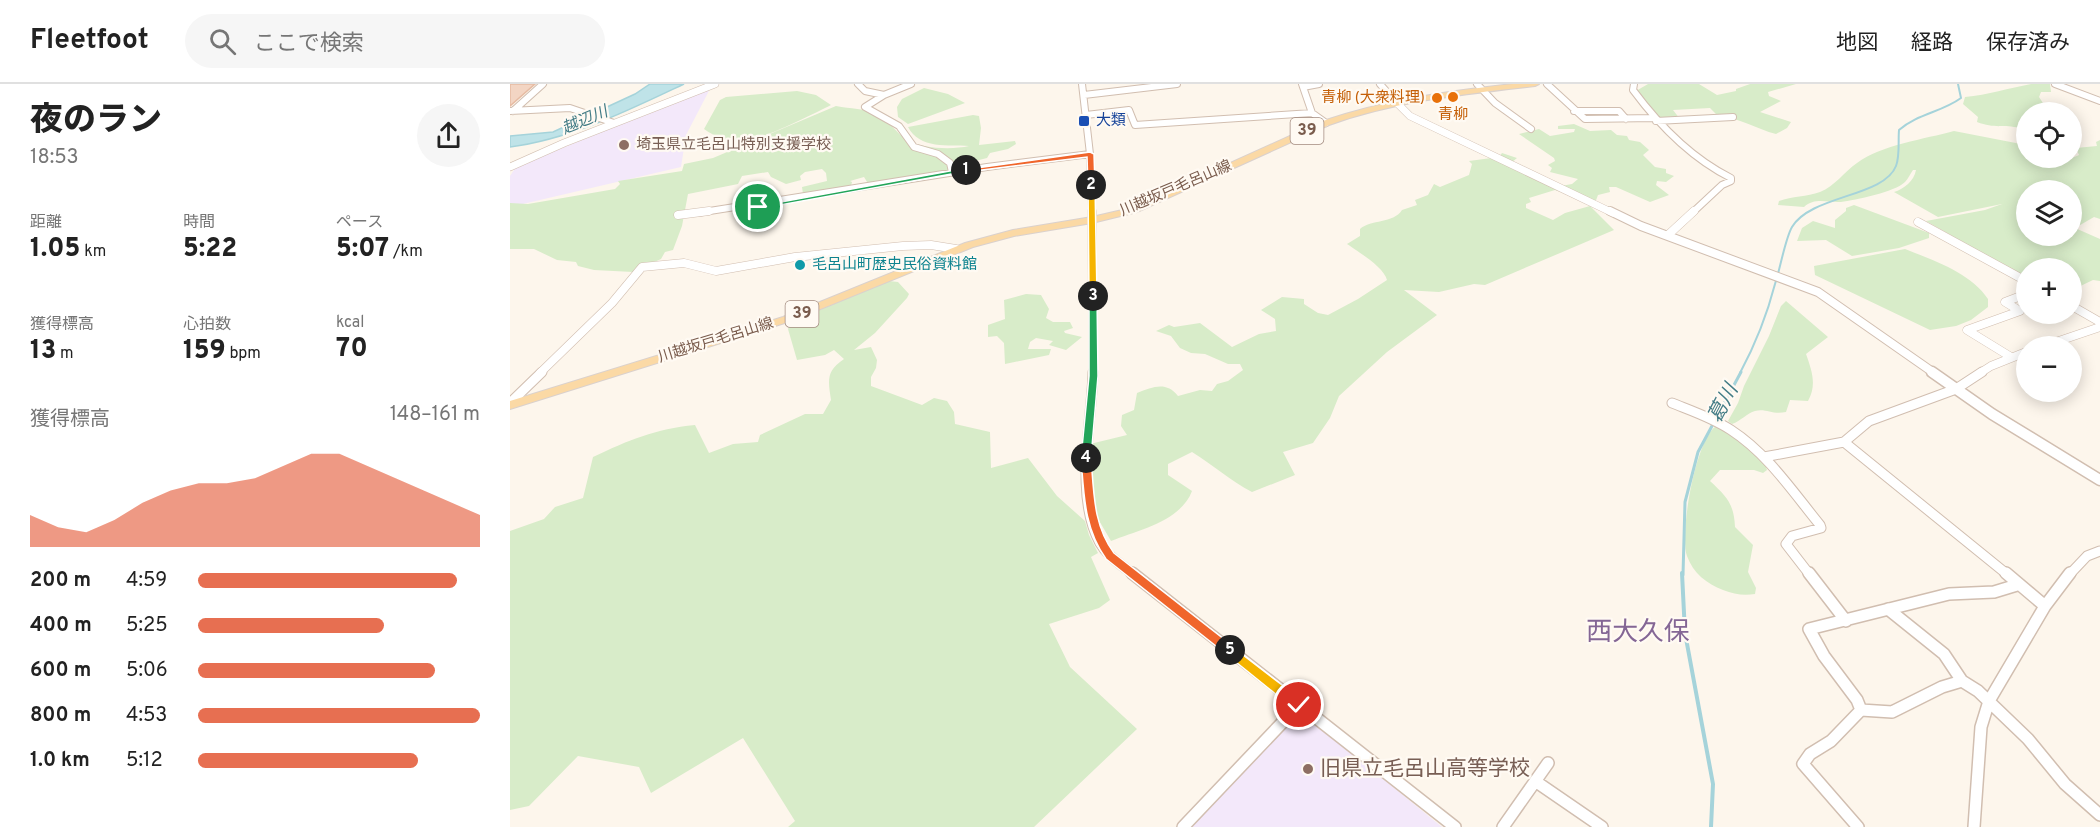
<!DOCTYPE html>
<html lang="ja">
<meta charset="utf-8">
<style>
body{margin:0;font-family:Overpass,"Noto Sans JP",sans-serif;background:#f6f6f6;color:#222;height:100vh;display:flex;flex-direction:column;font-size:22px;white-space:nowrap}
*{box-sizing:border-box;margin:0}
p{font-size:20px;color:#767676}
.icon{flex:none;width:33px;height:33px;fill:none;stroke:currentColor;stroke-width:2;stroke-linecap:round;stroke-linejoin:round}
.map{position:relative;flex:1;overflow:hidden}
.side{display:flex;flex-direction:column;background:#fff;width:510px}
.side>*{flex:none}
.tools{position:absolute;left:1506px;top:18px;display:grid;gap:12px}
.tools a{display:grid;place-items:center;width:66px;height:66px;border-radius:50%;background:#fff;box-shadow:0 3px 15px #0003;font-size:30px}
.pin{position:absolute;display:grid;place-items:center;width:51px;height:51px;color:#fff;margin:-26px;border:3px solid #fff;border-radius:50%;box-shadow:0 2px 6px #0007}
.km{position:absolute;width:30px;height:30px;margin:-15px;border-radius:50%;background:#222;color:#fff;font-size:16px;line-height:30px;text-align:center}
.round{display:grid;place-items:center;flex:none;width:63px;height:63px;border-radius:32px;background:#f6f6f6}
.headline{display:flex;align-items:center;justify-content:space-between;height:102px;padding:0 30px}
h1{font-size:33px;font-weight:800;line-height:45px}
.metrics{display:grid;grid-template-columns:repeat(3,1fr);gap:9px;height:102px;padding:6px 30px}
.metrics div{display:grid;align-content:center}
.metrics b{font-size:26px;font-weight:800}
.metrics small{font-size:16px;font-weight:400}
.metrics p{font-size:16px}
.chart{height:168px;padding:12px 30px}
.chart p{display:flex;justify-content:space-between}
.chart svg{width:100%;height:108px;margin-top:6px;fill:#e76f51;opacity:.7}
ul{padding:0 30px;list-style:none;font-size:20px}
li{display:grid;grid-template-columns:96px 72px 1fr;align-items:center;height:45px}
li i{height:15px;border-radius:8px;background:#e76f51}
header{display:flex;align-items:center;gap:36px;box-sizing:border-box;height:84px;padding:0 30px;background:#fff;border-bottom:2px solid #e0e0e0}
header strong{font-size:28px}
nav{display:flex;gap:33px;margin-inline-start:auto;font-size:21px}
.search{width:420px;height:54px;background:#f6f6f6;display:flex;align-items:center;gap:15px;box-sizing:border-box;padding:0 21px;border-radius:33px;color:#767676;font-size:22px}
main{display:flex;flex:1;min-height:0}
.map>svg:first-child{display:block}
</style>
<header>
<strong>Fleetfoot</strong>
<div class="search"><svg class="icon" aria-label="search" viewBox="0 0 24 24"><circle cx="10" cy="10" r="6"/><path d="M15 15l6 6"/></svg>ここで検索</div>
<nav><a>地図</a><a>経路</a><a>保存済み</a></nav>
</header>
<main>
<section class="side">
<div class="headline"><div><h1>夜のラン</h1><p>18:53</p></div><a class="round"><svg class="icon" aria-label="share" viewBox="0 0 24 24"><path d="M12 15V3M7 8l5-5 5 5M5 13v7h14v-7"/></svg></a></div>
<div class="metrics">
<div><p>距離</p><b>1.05<small> km</small></b></div>
<div><p>時間</p><b>5:22</b></div>
<div><p>ペース</p><b>5:07<small> /km</small></b></div>
</div>
<div class="metrics">
<div><p>獲得標高</p><b>13<small> m</small></b></div>
<div><p>心拍数</p><b>159<small> bpm</small></b></div>
<div><p>kcal</p><b>70</b></div>
</div>
<div class="chart"><p><span>獲得標高</span>148–161 m</p>
<svg viewBox="0 0 160 44" preserveAspectRatio="none"><path d="M0 44V31L10 36L20 38L30 33L40 26L50 21L60 18L70 18L80 16L90 11L100 6L110 6L120 11L130 16L140 21L150 26L160 31V44z"/></svg>
</div>
<ul>
<li><b>200 m</b>4:59<i style="width:92%"></i></li>
<li><b>400 m</b>5:25<i style="width:66%"></i></li>
<li><b>600 m</b>5:06<i style="width:84%"></i></li>
<li><b>800 m</b>4:53<i style="width:100%"></i></li>
<li><b>1.0 km</b>5:12<i style="width:78%"></i></li>
</ul>
</section>
<div class="map">
<svg width="1590" height="743" viewBox="0 0 1590 743">
<rect width="100%" height="100%" fill="#fdf6ec"/>
<path fill="#f3e8fa" d="M201,3L176,51L171,83L0,123V92L6,83Z
M790,627L932,743H681Z"/>
<path fill="#d8ecc9" fill-rule="evenodd" d="M1138,0H1189L1207,11L1226,7V5L1240,0H1286L1258,8L1259,12L1271,17L1250,28L1281,38L1277,44L1266,50C1246,45 1227,32 1209,33L1200,24L1163,26L1170,35H1148L1126,7Z
M1521,0H1540L1541,8H1531L1529,13L1535,22L1544,28H1516V41H1511L1510,44C1493,40 1485,45 1467,38L1468,33L1453,20L1455,13C1478,11 1499,4 1521,0Z
M414,4L438,10L455,19L398,40L388,33L387,23L392,15Z
M287,7L306,11L321,21C303,30 252,56 234,57C220,57 204,53 194,45L210,16L216,13Z
M326,22C341,25 354,24 367,31C381,38 386,49 396,55C411,65 442,66 459,62C439,61 409,65 398,43L463,31L469,32L471,44L469,61L505,57L506,60L498,65L480,69L477,74L449,81L448,84L359,101L354,93L340,97L342,98L341,102L301,111L299,108L293,110L292,103L317,97L316,89L312,85L295,88L290,92L291,96L276,100L261,93L258,88L232,92L228,100L178,110L172,142L163,166L155,168L151,175L123,188L84,186L68,182L66,178L47,176L24,165H0V119L18,120L105,105L110,100L108,97L172,87L174,80L203,74Z
M1064,40L1080,47L1101,46L1107,51L1117,52L1119,56L1130,58L1139,66L1133,71L1145,83L1156,85V89L1164,92L1156,98L1147,97L1146,101L1159,111L1140,118L1106,103H1099L1100,108L1088,111L1085,119L1045,106L1019,114L1021,118L1016,120V124L1043,136L1055,129L1080,122L1104,146L975,201L964,200L929,208L894,206L927,231L877,268L829,312L820,334L803,359L773,368L785,391L742,408C721,397 703,381 682,368L658,380V391L682,407C671,437 629,446 601,457L584,428L580,360L617,351L611,342L612,331L624,326L627,309C643,303 656,297 668,312L690,306L702,307L707,300L718,297L733,286L730,280H718L695,270L681,269L670,264L661,252L646,247L659,241L664,243L690,239L722,263L749,250L766,247L765,235L751,226L772,213L794,215V220L808,229L818,231L848,215L877,196C874,183 847,167 837,160L850,152V145C861,135 883,140 892,126L907,121L905,116L918,111L924,100L930,103L959,91L962,80L959,77L989,73L992,69L1007,74L1001,79L1051,102L1062,100L1068,95L1040,88L1042,84L1038,81L1045,77L1044,74L1009,50L1029,45L1040,52L1064,48L1065,45H1048V42Z
M1444,47L1516,61V74H1562L1569,71L1566,64L1587,62L1586,58L1590,56V135L1584,133L1565,144L1590,155V197L1583,196L1562,206V184H1516V194L1416,137L1475,126L1492,120L1428,133L1384,108C1394,105 1404,97 1406,86H1403C1400,90 1398,95 1395,98C1385,108 1345,116 1331,118C1318,119 1305,113 1294,123L1268,121L1269,117C1282,112 1297,113 1310,108C1325,102 1334,88 1347,79C1371,61 1415,55 1444,47ZM1516,106H1562V152H1516Z
M1344,121L1419,149V154L1389,164L1342,172L1316,156L1287,157L1292,144L1303,137L1325,144V136L1336,127V124Z
M1395,165C1423,176 1461,189 1478,215V223L1461,236L1446,242L1420,246L1305,191L1304,182Z
M379,197L388,198L399,210L397,214L365,249L344,266L361,263L367,276L366,284L361,293V302L412,321L424,314L437,317L444,328L445,340L480,348L481,384L518,374L547,412L575,437L579,451L588,469L581,473L600,516L589,524L539,540L560,583L627,645L524,743H278L285,737L233,654L141,709L129,683L68,672L19,722L0,726V447L34,435L45,423L73,414L83,373C119,356 145,345 185,341L199,369L223,360L248,358L250,351L295,330H313L321,316C318,296 316,287 334,275L324,266L315,271L287,276L278,245L281,238Z
M516,210L531,211L539,225L536,234L543,238H560L563,244L554,247L555,249L572,253L556,266L539,261L543,257L526,254L520,258L518,265H541L539,271L495,280L494,259L487,252L478,253V241L495,235L494,216Z
M1276,217L1318,253L1296,270C1302,287 1307,301 1298,317L1280,316L1276,328C1262,331 1256,324 1245,327C1237,329 1231,337 1222,340L1218,337L1228,319L1234,302L1259,252L1271,222Z
M1208,341L1228,354L1255,380L1257,386L1253,389L1244,386H1210L1200,397C1216,412 1224,419 1225,443L1243,461L1238,488L1246,504L1245,510C1233,512 1224,510 1213,506C1197,500 1183,489 1177,472C1169,451 1186,350 1208,341Z"/>
<path fill="#bfe3e8" stroke="#a5d3da" stroke-width="1.5" d="M140,0H174C119,26 61,55 0,63V52L43,48L125,10Z"/>
<g fill="none" stroke-linecap="round" stroke-linejoin="round">
<path stroke="#a5d3da" stroke-width="2" d="M1230,289C1245,261 1257,231 1265,200C1270,186 1275,155 1282,143C1301,111 1374,113 1386,82C1390,72 1388,57 1389,46C1407,30 1432,28 1451,14L1448,0"/>
<path stroke="#a5d3da" stroke-width="3" d="M1173,491L1175,418L1188,368L1231,288"/>
<path stroke="#a5d3da" stroke-width="4" d="M1172,489L1175,549L1203,700L1201,743"/>
</g>
<path fill="#f3d5c3" stroke="#e6bba3" stroke-width="1.5" d="M0,0H25L0,22Z"/>
<g fill="none" stroke-linecap="round" stroke-linejoin="round">
<defs>
<path id="minor-far3" d="M348,0L355,7L374,11
M401,0L374,11L355,23L389,42L404,63L428,70L440,79L442,88
M572,0L580,70L582,129
M792,0L802,29L816,39
M870,0L885,17
M967,0L985,19L1021,45
M1037,0L1075,35L1145,34
M1124,0L1123,6C1149,41 1181,74 1221,94V97L1212,101L1182,129
M1545,0L1590,17
M793,3L809,0
M574,11L667,0
M0,27L60,24L104,39
M3,27L33,0
M1064,27H1109L1116,35
M576,31L619,26L625,41L802,29
M1146,37L1223,33
M187,129L477,83L580,70"/>
<path id="minor-far2" d="M582,127L583,289
M168,131L199,127
M1408,138L1516,197
M1158,151L1184,127
M1562,222L1590,238
M1534,262L1590,243
M1501,273L1457,246L1510,227L1495,218L1516,210
M30,289L102,219L132,183L174,179L206,187L285,173L393,162L421,161L446,165
M1470,289L1481,282L1516,268"/>
<path id="minor-far1" d="M583,288C582,338 564,412 590,459C598,473 612,481 624,491
M0,319L32,288
M1162,319C1182,327 1203,334 1221,346C1258,370 1283,408 1310,441L1311,444L1282,452L1276,460L1300,491
M1334,358L1498,491
M1254,373L1334,358L1359,337L1446,305L1472,288
M1559,491L1577,472L1590,467"/>
<path id="minor" d="M622,489L945,743
M1299,489L1336,537
M1496,489L1535,522
M1378,525L1434,570L1452,597L1468,607L1518,655L1555,700L1590,731
M1351,626L1382,628L1432,603L1452,597
M1025,697L1092,743
M673,743L789,621
M993,743L1038,679
M1348,743L1293,680L1300,670L1321,657L1351,626L1347,616L1314,572L1299,545L1439,510L1484,508L1507,501
M1464,743L1471,643L1479,617L1535,522L1560,489"/>
<path id="tertiary-far2" d="M885,17L900,32L1103,129
M0,83L54,59L205,0"/>
<path id="tertiary-far1" d="M1100,127L1131,142L1308,208L1424,289"/>
<path id="tertiary" d="M1422,288L1482,330L1590,396"/>
<path id="primary" d="M1003,0H1029L1025,2C955,10 886,17 819,41L627,128L582,139L504,152L463,163L281,237L0,325V317L273,233L455,159L503,146L582,133L621,124L813,37C875,16 938,7 1003,0Z"/>
</defs>
<use href="#minor-far3" stroke="#d1beb0" stroke-width="8"/>
<use href="#minor-far2" stroke="#d1beb0" stroke-width="9"/>
<use href="#minor-far1" stroke="#d1beb0" stroke-width="11"/>
<use href="#minor" stroke="#d1beb0" stroke-width="14"/>
<use href="#tertiary-far2" stroke="#d1beb0" stroke-width="8"/>
<use href="#tertiary-far1" stroke="#d1beb0" stroke-width="10"/>
<use href="#tertiary" stroke="#d1beb0" stroke-width="13"/>
<use href="#primary" stroke="#dad1cd" stroke-width="2"/>
<use href="#minor-far3" stroke="#fff" stroke-width="6"/>
<use href="#minor-far2" stroke="#fff" stroke-width="8"/>
<use href="#minor-far1" stroke="#fff" stroke-width="9"/>
<use href="#minor" stroke="#fff" stroke-width="11"/>
<use href="#tertiary-far2" stroke="#fff" stroke-width="7"/>
<use href="#tertiary-far1" stroke="#fff" stroke-width="8"/>
<use href="#tertiary" stroke="#fff" stroke-width="10"/>
<use href="#primary" fill="#fbd9a5" fill-rule="evenodd"/>
</g>
<path fill="#22a559" stroke="#fff" stroke-width="1.5" d="M456,84L458,87L248,125L244,123Z"/>
<path fill="#f0652b" stroke="#fff" stroke-width="1.5" d="M580,68L584,70L585,101L581,103L578,101L577,73L456,88L452,86Z"/>
<path fill="#f5b400" stroke="#fff" stroke-width="1.5" d="M581,99L585,101L587,212L583,215L579,212L578,101Z"/>
<path fill="#22a559" stroke="#fff" stroke-width="1.5" d="M583,210L587,212L588,292L581,374L576,378L571,374L579,292V212Z"/>
<path fill="#f0652b" stroke="#fff" stroke-width="1.5" d="M576,371L581,374C584,408 583,441 604,469L724,563V570H716L596,475C574,444 574,411 571,374Z"/>
<path fill="#f5b400" stroke="#fff" stroke-width="1.5" d="M720,561L793,617L795,621L793,625H784L716,570L714,566Z"/>
<g fill="#e8710a" stroke="#fffaf3" stroke-width="2">
<circle cx="943" cy="13" r="6"/>
<circle cx="927" cy="14" r="6"/>
</g>
<rect fill="#1a4fb4" stroke="#fffaf3" stroke-width="2" x="568" y="31" width="12" height="12" rx="3"/>
<g fill="#8d6e63" stroke="#fffaf3" stroke-width="2">
<circle cx="114" cy="61" r="6"/>
<circle cx="798" cy="685" r="6"/>
</g>
<circle fill="#0f9aa8" stroke="#fffaf3" stroke-width="2" cx="290" cy="181" r="6"/>
<g text-anchor="middle" dominant-baseline="central" stroke-width="4.5" stroke-linejoin="round" paint-order="stroke">
<g font-size="15" fill="#c56008" stroke="#fffaf3" text-anchor="end">
<text x="915" y="14">青柳 (大衆料理)</text>
<text x="943" y="31" text-anchor="middle">青柳</text>
</g>
<g font-size="15" fill="#164399" stroke="#fffaf3" text-anchor="start">
<text x="586" y="37">大類</text>
</g>
<g font-size="15" fill="#785e54" stroke="#fffaf3" text-anchor="start">
<text x="126" y="61">埼玉県立毛呂山特別支援学校</text>
</g>
<g font-size="15" fill="#7a5c4d" stroke="#fffaf3">
<text transform="translate(666 105) rotate(-23)">川越坂戸毛呂山線</text>
<text transform="translate(206 257) rotate(-17)">川越坂戸毛呂山線</text>
</g>
<g font-size="15" fill="#0d838f" stroke="#fffaf3" text-anchor="start">
<text x="302" y="181">毛呂山町歴史民俗資料館</text>
</g>
<g font-size="16" font-style="italic" fill="#437c86" stroke="#fffaf3">
<text transform="translate(75 37) rotate(-23)">越辺川</text>
</g>
<g fill="#fffaf3" stroke="#a28b7f" stroke-width="1.5">
<rect x="780.5" y="34" width="33" height="26" rx="4.5"/>
<rect x="275.5" y="217" width="33" height="26" rx="4.5"/>
</g>
<g font-size="16" font-weight="bold" fill="#7a5c4d">
<text x="797" y="47">39</text>
<text x="292" y="230">39</text>
</g>
<g font-size="20" font-style="italic" fill="#437c86" stroke="#fffaf3">
<text transform="translate(1214 320) rotate(-62)">葛川</text>
</g>
<g font-size="21" fill="#785e54" stroke="#fffaf3" text-anchor="start">
<text x="810" y="685">旧県立毛呂山高等学校</text>
</g>
<g font-size="26" fill="#846695" stroke="#fffaf3">
<text x="1128" y="549">西大久保</text>
</g>
</g>
</svg>
<div class="tools">
<a><svg class="icon" aria-label="locate" viewBox="0 0 24 24"><circle cx="12" cy="12" r="6"/><path d="M12 2v4M12 18v4M2 12h4M18 12h4"/></svg></a>
<a><svg class="icon" aria-label="layers" viewBox="0 0 24 24"><path d="M12 4l9 5-9 5-9-5zM3 14l9 5 9-5"/></svg></a>
<a>+</a>
<a>−</a>
</div>
<div class="pin" style="left:248px;top:123px;background:#1e9e55"><svg class="icon" aria-label="arrive" viewBox="0 0 24 24"><path d="M6 21V4h12l-3 4 3 4H6"/></svg></div>
<div class="pin" style="left:789px;top:621px;background:#d93025"><svg class="icon" aria-label="check" viewBox="0 0 24 24"><path d="M5 12l5 5 9-10"/></svg></div>
<b class="km" style="left:456px;top:86px">1</b>
<b class="km" style="left:581px;top:101px">2</b>
<b class="km" style="left:583px;top:212px">3</b>
<b class="km" style="left:576px;top:374px">4</b>
<b class="km" style="left:720px;top:566px">5</b>
</div>
</main>
